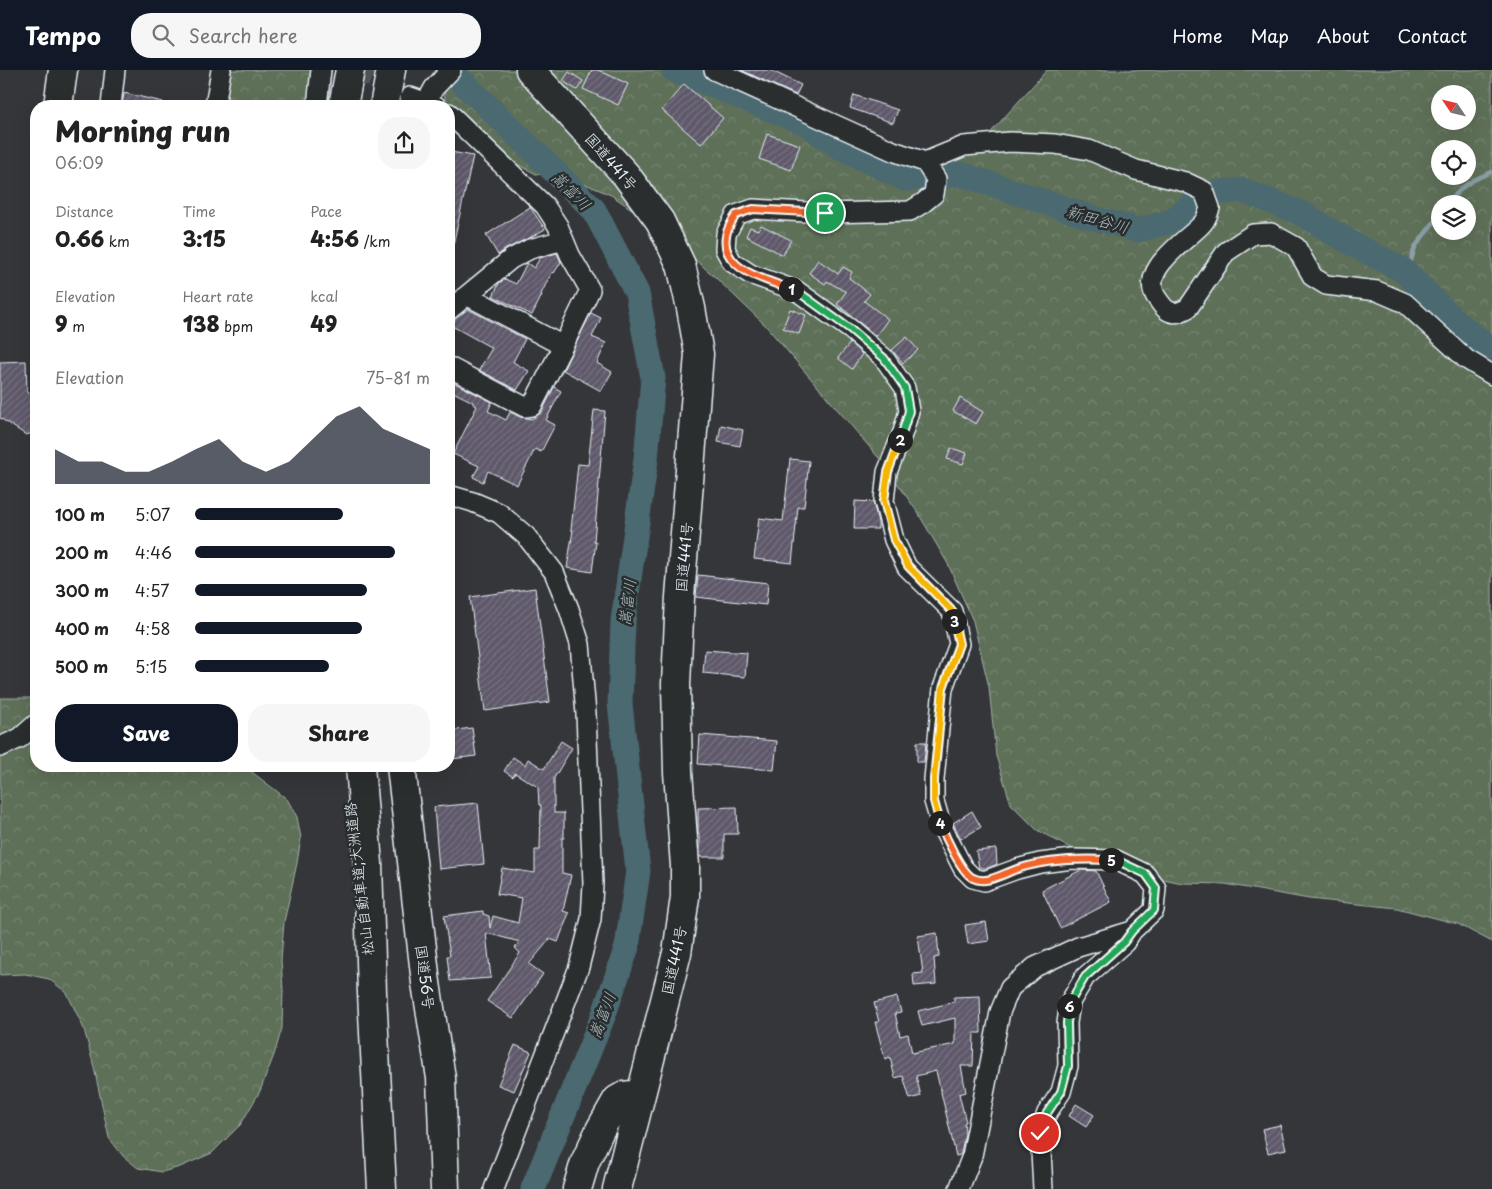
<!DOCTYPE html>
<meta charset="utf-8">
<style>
body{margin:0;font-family:"Playpen Sans","Klee One",sans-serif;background:#f6f6f6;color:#222;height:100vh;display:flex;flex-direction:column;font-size:19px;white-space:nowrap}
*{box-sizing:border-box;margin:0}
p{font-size:16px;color:#767676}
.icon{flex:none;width:28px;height:28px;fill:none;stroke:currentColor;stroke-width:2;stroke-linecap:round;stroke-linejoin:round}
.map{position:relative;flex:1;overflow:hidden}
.drawer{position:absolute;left:30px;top:30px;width:425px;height:672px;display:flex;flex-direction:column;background:#fff;border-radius:20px;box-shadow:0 5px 20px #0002}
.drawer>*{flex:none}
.needle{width:32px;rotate:305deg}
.fabs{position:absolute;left:1431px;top:15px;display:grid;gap:10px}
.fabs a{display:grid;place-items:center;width:45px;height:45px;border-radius:50%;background:#fff;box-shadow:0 5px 20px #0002;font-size:25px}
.pin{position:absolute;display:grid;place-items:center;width:42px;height:42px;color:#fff;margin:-21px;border:2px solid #fff;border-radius:50%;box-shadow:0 1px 5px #0007}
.km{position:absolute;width:25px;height:25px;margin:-12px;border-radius:50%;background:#222;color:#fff;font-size:14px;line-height:25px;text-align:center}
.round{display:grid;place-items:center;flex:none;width:52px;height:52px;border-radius:20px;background:#f6f6f6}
.overview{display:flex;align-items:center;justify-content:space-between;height:85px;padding:0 25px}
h1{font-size:28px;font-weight:800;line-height:38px}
.metrics{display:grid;grid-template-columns:repeat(3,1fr);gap:8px;height:85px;padding:5px 25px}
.metrics div{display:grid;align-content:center}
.metrics b{font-size:21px;font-weight:800}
.metrics small{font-size:14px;font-weight:400}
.metrics p{font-size:14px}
.chart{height:140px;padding:10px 25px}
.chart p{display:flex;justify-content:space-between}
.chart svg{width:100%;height:90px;margin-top:5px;fill:#111827;opacity:.7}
.primary-button{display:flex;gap:10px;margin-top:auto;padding:10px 25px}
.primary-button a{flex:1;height:58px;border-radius:20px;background:#111827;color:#fff;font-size:20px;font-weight:800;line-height:58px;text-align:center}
.primary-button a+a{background:#f6f6f6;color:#222}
ul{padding:0 25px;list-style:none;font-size:16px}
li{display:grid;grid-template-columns:80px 60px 1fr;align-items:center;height:38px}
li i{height:12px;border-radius:6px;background:#111827}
header{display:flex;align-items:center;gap:30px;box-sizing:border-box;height:70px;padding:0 25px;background:#111827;color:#fff}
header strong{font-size:24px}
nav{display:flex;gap:28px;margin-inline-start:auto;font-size:18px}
.search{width:350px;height:45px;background:#f6f6f6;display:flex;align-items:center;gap:12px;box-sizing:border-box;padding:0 18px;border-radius:20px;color:#767676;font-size:19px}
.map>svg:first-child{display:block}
</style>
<header>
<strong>Tempo</strong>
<div class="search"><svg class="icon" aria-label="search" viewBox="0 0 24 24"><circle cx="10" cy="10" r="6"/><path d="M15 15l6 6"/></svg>Search here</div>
<nav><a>Home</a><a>Map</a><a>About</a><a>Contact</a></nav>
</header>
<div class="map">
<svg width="1492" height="1119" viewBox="0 0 1492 1119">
<defs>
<pattern id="forest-crowns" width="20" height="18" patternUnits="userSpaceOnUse" patternTransform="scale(1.25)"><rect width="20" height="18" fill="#5e7059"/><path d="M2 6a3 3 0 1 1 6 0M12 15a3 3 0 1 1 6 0" fill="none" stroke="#758572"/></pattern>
<pattern id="building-hatch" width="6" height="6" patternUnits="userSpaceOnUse" patternTransform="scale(1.25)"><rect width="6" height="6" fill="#5f596a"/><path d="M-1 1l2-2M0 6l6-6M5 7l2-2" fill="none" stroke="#767180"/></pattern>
</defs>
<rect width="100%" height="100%" fill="#35363a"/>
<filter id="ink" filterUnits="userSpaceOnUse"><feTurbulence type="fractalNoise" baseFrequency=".02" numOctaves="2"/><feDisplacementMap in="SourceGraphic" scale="10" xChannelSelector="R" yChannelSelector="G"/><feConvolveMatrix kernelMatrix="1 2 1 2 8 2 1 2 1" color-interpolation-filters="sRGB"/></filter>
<g filter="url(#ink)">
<path fill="url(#forest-crowns)" stroke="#a3b0a8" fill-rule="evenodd" d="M221,0H318L314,36H215Z
M441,0H712L884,85L973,82L1047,0H1492V872L1458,854L1397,838L1309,829L1225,814L1182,813L1127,801L1068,777L1037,760L1011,734L996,686L989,617L973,551L948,494L918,443L884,394L765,255L715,207L657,156L611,125L576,110L536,104L498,84L465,59L445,28ZM1440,24H1468V51H1440ZM1440,79H1468V106H1440ZM1440,134H1468V161H1440Z
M0,628H36V696H244L287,729L297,747L301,768L297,793L284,852L281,890L283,920L282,958L274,985L260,1021L241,1054L212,1083L180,1097L162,1102L138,1098L123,1086L109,1068L93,993L84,959L67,923L49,909L25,904L0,905Z"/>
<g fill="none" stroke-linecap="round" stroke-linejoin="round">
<path stroke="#8a9fa6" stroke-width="4.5" d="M1448,134C1461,116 1471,110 1492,102
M1407,204L1415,177L1440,144"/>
<path stroke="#4c696f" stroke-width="25" d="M450,0L594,140L637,223L653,308L646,389L623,551L620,633L638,801L627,877L604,944L533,1119
M674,0L807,54L838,76L905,109L961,104L1090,147L1138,160L1172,151L1205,124L1241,120L1301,143L1354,175L1403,200L1453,249L1492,281"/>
</g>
<path fill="url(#building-hatch)" stroke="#e8f1f8" d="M592,0H598L628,14L618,35L583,19Z
M741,0H770L801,15L796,25Z
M569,2L583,11L577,20L563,11Z
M684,14L723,48L701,74L662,40Z
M124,23L163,32L162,36H122Z
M854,25L898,40L893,53L850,38Z
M767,64L800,75L791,100L759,89Z
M451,82L473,86L453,175H449V94Z
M530,137L545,159L533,166L506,179L498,185L486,165Z
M761,155L791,170L783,185L746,166L750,157L758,160Z
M557,183L561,192L554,203L552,202L541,224L542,225L532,245L493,226L499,213L505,209L516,214L527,193L534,198L540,188Z
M818,190L838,204L843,197L852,202L849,208L870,224L864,231L888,249L876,266L837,234L846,222L827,211L825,214L809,203Z
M468,239L525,269L513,292L529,301L517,320L479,300L492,278L452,256L455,249Z
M790,239L806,245L799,264L783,258Z
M591,243L601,248L592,267L606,273L597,293L612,302L601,321L563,300Z
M907,267L918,280L903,293L892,280Z
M850,273L862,284L852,299L838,288Z
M26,291L27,323L36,321V362L26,365L0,348V292Z
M449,310L492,332L488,341L506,350L510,342L520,347L532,349L542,342L554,317L561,321L546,350L555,355L541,382L535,379L517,415L488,401L483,412L473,407L479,396L453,384L477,336L473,334V332L449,320Z
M960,328L983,342L976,354L953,341Z
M594,340L605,341L594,471L596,472L592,502L567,498L573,460H571L578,394L588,395Z
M721,355L743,360L740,376L718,372Z
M951,378L967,383L963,394L947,389Z
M790,389L809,391L804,437H798L792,493L754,489L759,448L783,451Z
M855,431L873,432L878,452V459H854Z
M698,505L768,513L766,535L696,527Z
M535,518L550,632L485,641L470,527Z
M705,580L747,583L745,607L703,603Z
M472,658L476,686L451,689L449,661Z
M700,665L777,671L774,700L698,694Z
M561,671L572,678L554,708V743H564V768H562V803L571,805L563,841L569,843L558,872L550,869L529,894L543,904L513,948L487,931L520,883L515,878L520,872L486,863L491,908L450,911L447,886H450L444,846L483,841V844L489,846L490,858L493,846L518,853L522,828L497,824L502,798L535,803V780H540L541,735H539L538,717L515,703L513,707L504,701L513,687L525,695L528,689L544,699Z
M917,672H926L924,692H917Z
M478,733L484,794L439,799L434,737Z
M737,737L738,764H724V787H700V764L698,765V738Z
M972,741L981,757L961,769L953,753Z
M996,779L997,794L988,798H979L976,781Z
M1081,800L1096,801L1111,832L1060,858L1042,820Z
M986,852L989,871L968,874L965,855Z
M937,863L939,887L934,888L936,914L914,916L913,904L923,903L918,866Z
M980,926L981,963H974L973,996H961L966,1022L959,1024L966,1052L964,1053L965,1063L961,1083L960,1085L956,1086L936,1001L916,1006L921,1026L910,1029L903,1006L895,1008L890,987L885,989L875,952H879L874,933L897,927L901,942L895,943L900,966L908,964L912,983L955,974V948L922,956L918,941L954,932V927Z
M515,975L531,982L514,1021L498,1015Z
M1076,1034L1094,1045L1086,1057L1069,1046Z
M1280,1055L1286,1079L1268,1083L1262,1059Z"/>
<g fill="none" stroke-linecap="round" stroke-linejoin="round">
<path stroke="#505256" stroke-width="19" stroke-dasharray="19 9" stroke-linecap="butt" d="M355,0L410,27"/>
<defs>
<path id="minor" d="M714,0L893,81L925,92L964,76L1010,72L1055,74L1089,80L1136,100L1185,112L1204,121L1210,138C1208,144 1206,151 1201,155C1184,173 1135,202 1159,231C1161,234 1164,238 1167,240C1174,245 1181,242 1188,238L1226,182L1253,164L1271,163L1296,177L1313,207L1326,215L1377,221L1405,233L1466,289L1492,305
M410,27L436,36
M111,36L115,0
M215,36L221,0
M317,36L321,0
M424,36L434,18L451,0
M449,43L545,136L558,156L570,185L590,220L563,276
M925,92L936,109L934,124L923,133L910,141L825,143L753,139L736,145L726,164L725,179L732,192L750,204L797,221L850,259L884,288L905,318L909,341L903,362L887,402L884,431L894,470L907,497L952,541L959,574L943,618L934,709V731L941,755L963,798L973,808L984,811L1017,799L1040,793L1073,789L1116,790L1145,804L1156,818L1154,840L1132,861L1125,872L1085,907L1070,932L1067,953L1068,996L1061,1022L1047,1043L1040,1063L1043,1119
M449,240L511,189L530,179L563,170
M449,297L525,337L532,336L563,276L474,229L469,224
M449,425L473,432L499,443L526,466L554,502L569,539L580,574L586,644L593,814L591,849L579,897L494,1119
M0,677L20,668L36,654
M959,1119L972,1086L1000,942L1010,918L1035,897L1078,877L1132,861"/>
<path id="highway" d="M530,0L626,105L660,151L681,195L691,238L699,284L680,527L676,614L678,702L685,796V827L677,883L617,1119
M58,36L63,0
M343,36L350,0
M384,36L391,0
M360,696L368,794L372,923L382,1119
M401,696L426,913L441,1008L445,1119
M577,1119L585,1092L600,1060L617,1030L624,1026L640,1024"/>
</defs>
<use href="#minor" stroke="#e8f1f8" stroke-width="22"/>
<use href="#highway" stroke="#e8f1f8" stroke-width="31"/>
<use href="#minor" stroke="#2a2d2e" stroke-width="19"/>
<use href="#highway" stroke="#2a2d2e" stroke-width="28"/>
</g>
</g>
<g fill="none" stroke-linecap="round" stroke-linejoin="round" filter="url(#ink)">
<defs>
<path id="split-1" d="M791,219C767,210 720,200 726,166C727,159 732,151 736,145L753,139L825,143"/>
<path id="split-2" d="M791,219L797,221L850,259L884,288L905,318L909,341L900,370"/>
<path id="split-3" d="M900,370L888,402L884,431L894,470L908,496L952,541L954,551"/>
<path id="split-4" d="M940,753L934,731V709L943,618L959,574L954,551"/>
<path id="split-5" d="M940,753C945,766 961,802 973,808C987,815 1004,803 1017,799C1048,789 1079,789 1111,790"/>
<path id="split-6" d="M1069,936L1070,932L1085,907L1124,872L1132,861L1154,840L1156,818L1146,804L1116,790H1111"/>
<path id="split-7" d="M1040,1063L1047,1043L1061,1022L1068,996L1067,953L1069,936"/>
</defs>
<use href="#split-1" stroke="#fff" stroke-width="10"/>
<use href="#split-2" stroke="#fff" stroke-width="10"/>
<use href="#split-3" stroke="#fff" stroke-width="10"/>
<use href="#split-4" stroke="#fff" stroke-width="10"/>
<use href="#split-5" stroke="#fff" stroke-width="10"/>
<use href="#split-6" stroke="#fff" stroke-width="10"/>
<use href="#split-7" stroke="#fff" stroke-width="10"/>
<use href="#split-1" stroke="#f0652b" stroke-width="6"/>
<use href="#split-2" stroke="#22a559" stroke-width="6"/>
<use href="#split-3" stroke="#f5b400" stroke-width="6"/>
<use href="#split-4" stroke="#f5b400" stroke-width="6"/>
<use href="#split-5" stroke="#f0652b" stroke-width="6"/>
<use href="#split-6" stroke="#22a559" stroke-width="6"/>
<use href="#split-7" stroke="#22a559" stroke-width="6"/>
</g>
<g text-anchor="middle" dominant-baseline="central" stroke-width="5" stroke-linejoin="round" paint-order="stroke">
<g font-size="15" fill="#e8f1f8" stroke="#2a2d2e">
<text transform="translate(612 91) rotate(49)">国道441号</text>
<text transform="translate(683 487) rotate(-85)">国道441号</text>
<text transform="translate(358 809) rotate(-97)">松山自動車道;大洲道路</text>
<text transform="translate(673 890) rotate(-78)">国道441号</text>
<text transform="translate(426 907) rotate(83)">国道56号</text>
</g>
<g font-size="16" font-style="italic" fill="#aabbc1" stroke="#2a2d2e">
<text transform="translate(572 120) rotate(45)">嵩富川</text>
<text transform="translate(1098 148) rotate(16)">新田谷川</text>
<text transform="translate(626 532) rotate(-83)">嵩富川</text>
<text transform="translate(601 945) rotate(-69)">嵩富川</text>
</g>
</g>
</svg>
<div class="fabs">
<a><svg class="needle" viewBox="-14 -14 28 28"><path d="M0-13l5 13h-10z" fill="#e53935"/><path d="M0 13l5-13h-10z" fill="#767676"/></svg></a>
<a><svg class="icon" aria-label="locate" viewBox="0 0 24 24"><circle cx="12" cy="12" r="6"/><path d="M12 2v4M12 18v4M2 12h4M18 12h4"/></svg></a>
<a><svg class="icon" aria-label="layers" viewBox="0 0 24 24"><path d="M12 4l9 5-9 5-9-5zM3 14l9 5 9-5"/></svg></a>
</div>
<div class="pin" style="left:825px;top:143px;background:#1e9e55"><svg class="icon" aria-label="arrive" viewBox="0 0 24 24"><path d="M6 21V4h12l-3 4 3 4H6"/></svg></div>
<div class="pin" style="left:1040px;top:1063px;background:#d93025"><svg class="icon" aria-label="check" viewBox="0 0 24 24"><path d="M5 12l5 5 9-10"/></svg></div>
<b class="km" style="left:791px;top:219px">1</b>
<b class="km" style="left:900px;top:370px">2</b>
<b class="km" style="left:954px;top:551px">3</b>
<b class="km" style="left:940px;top:753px">4</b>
<b class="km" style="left:1111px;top:790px">5</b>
<b class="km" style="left:1069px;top:936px">6</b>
<section class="drawer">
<div class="overview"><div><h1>Morning run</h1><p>06:09</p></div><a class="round"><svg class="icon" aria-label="share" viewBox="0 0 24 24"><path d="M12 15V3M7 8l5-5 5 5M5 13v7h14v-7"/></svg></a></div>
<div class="metrics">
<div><p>Distance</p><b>0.66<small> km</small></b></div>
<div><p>Time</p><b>3:15</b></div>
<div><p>Pace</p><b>4:56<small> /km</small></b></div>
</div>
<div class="metrics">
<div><p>Elevation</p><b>9<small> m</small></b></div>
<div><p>Heart rate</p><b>138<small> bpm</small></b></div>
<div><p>kcal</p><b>49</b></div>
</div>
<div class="chart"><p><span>Elevation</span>75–81 m</p>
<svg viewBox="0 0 160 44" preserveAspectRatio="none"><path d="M0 44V27L10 33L20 33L30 38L40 38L50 33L60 27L70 22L80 33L90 38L100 33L110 22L120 11L130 6L140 17L150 22L160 27V44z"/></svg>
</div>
<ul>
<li><b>100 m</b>5:07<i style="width:63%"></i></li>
<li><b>200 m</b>4:46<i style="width:85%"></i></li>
<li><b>300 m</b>4:57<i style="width:73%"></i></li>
<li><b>400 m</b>4:58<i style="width:71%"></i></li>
<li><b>500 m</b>5:15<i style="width:57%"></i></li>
</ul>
<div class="primary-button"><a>Save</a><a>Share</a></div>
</section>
</div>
